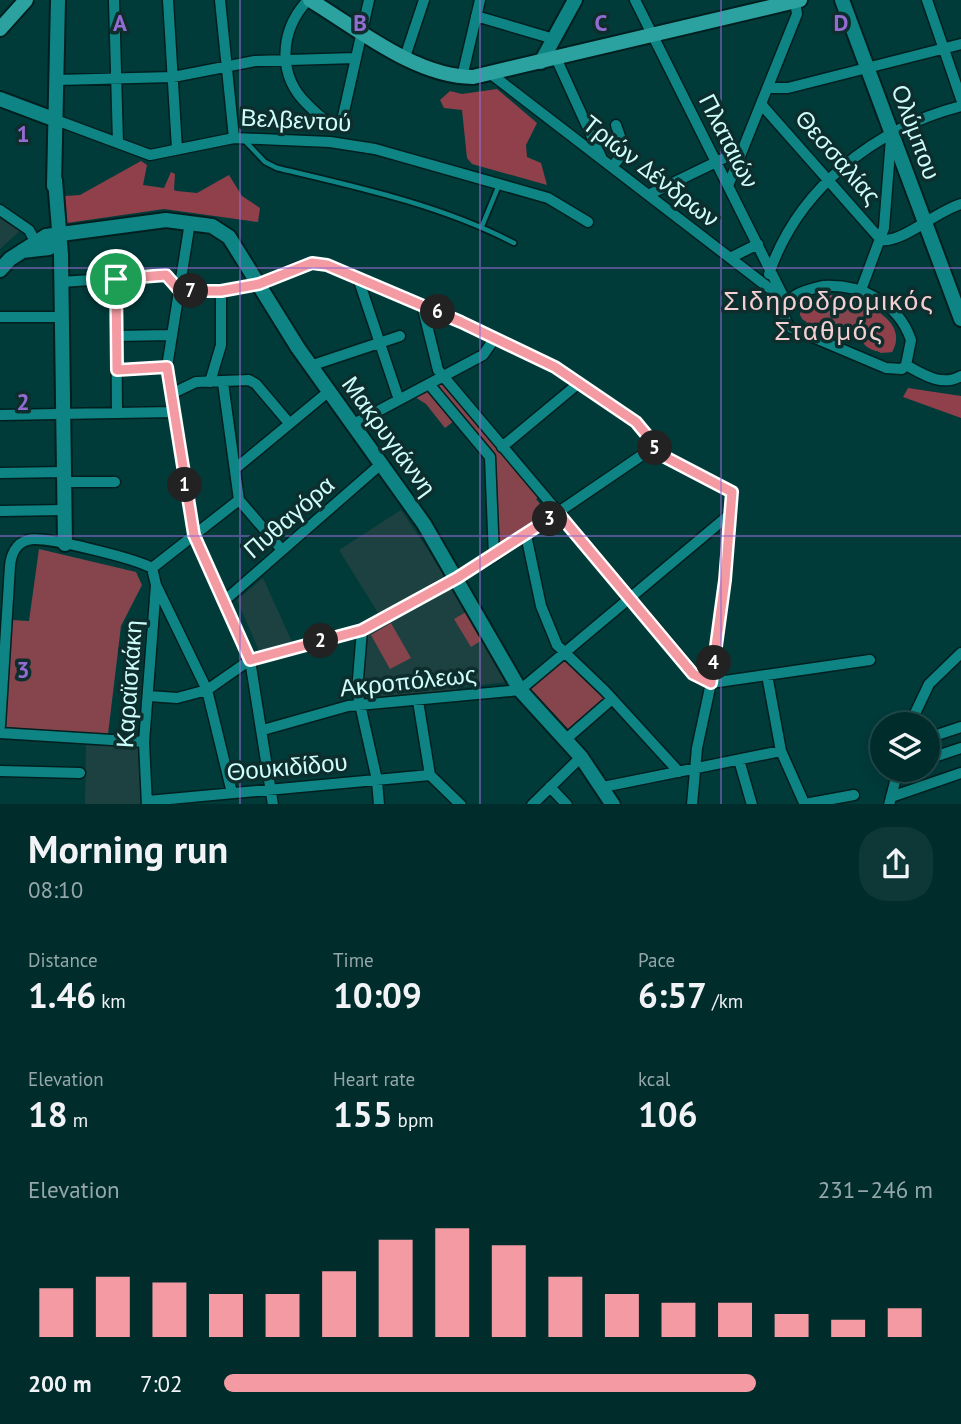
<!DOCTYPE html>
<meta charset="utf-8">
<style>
body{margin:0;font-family:"PT Sans",sans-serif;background:#0e3838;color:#f1f3f6;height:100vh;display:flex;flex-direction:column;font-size:26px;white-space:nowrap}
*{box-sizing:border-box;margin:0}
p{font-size:23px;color:#95a7a9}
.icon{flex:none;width:38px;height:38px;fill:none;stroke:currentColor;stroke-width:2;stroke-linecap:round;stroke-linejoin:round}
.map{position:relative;height:804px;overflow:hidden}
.panel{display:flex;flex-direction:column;background:#002c2c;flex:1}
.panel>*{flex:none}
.fabs{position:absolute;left:870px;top:712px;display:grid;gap:14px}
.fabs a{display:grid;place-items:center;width:70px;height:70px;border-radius:50%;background:#002c2c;box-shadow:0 7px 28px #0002,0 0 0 2px #224848;font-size:35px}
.pin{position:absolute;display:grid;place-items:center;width:60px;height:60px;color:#fff;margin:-30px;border:4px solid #fff;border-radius:50%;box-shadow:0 2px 7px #0007}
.km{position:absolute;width:35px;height:35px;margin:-18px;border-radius:50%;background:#222;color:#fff;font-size:19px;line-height:35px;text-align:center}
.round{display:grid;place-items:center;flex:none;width:74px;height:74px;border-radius:28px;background:#0e3838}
.headline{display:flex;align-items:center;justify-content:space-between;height:119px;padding:0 28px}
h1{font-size:38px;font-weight:700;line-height:52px}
.figures{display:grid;grid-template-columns:repeat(3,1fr);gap:10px;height:119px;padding:7px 28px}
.figures div{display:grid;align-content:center}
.figures b{font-size:35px;font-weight:700}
.figures small{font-size:19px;font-weight:400}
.figures p{font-size:19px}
.chart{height:196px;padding:14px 28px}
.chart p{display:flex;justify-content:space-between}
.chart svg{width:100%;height:126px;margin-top:7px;stroke:#f49aa3;stroke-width:6}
ul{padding:0 28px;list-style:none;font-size:23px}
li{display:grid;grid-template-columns:112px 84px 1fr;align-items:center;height:52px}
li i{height:18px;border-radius:9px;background:#f49aa3}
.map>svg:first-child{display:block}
</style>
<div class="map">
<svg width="961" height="805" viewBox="0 0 961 805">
<rect width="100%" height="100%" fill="#003b3a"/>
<path fill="#1d4140" d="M0,215L22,229L0,249Z
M401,510L447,578L380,616L339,550Z
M263,578L293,644L260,653L237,600Z
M452,584L507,682L457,688V692L362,702L359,690L366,631Z
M86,745L138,747L141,804H85Z"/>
<path fill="#86454d" d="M833,295C859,300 911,318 892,352L881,353L862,342L803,320L800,315L803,303L816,297Z
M442,382L539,497L536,499L545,510L548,508L551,511L497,548L494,457L435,386Z
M428,390L455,420L445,428L426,404L415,397Z
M39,549L136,572L142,585L121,626L108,734L4,727L12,620L29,621Z
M466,612L482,640L471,647L454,619Z
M391,623L411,658L390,669L371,635Z
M563,659L607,698L570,731L529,687Z"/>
<path fill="#90404b" d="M497,89L537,123L526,145L527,157L541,163L547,185L472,164L467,158L462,110L444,108L440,100L450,91L462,94Z
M141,161L147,165L143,185L164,188L171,172L175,174L174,190L177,191L197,193L229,175L242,196L260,208L258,222L164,209L67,223L65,196L80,195Z
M833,295L841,300L840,304L822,312L825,325L820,329L808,324L800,315L803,303L816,297Z
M879,312C892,325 902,334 892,352C880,353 866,351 861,339L873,314Z
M908,388L961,396V418L903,397Z"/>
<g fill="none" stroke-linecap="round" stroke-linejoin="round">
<defs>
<path id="lane" d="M244,140L265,162L277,168C357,187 441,205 514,243
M482,226L499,185"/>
<path id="street" d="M114,0L118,143
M168,0L177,149
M220,0L234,138
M308,0C279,31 277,76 308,105C319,116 325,122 341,125L369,0
M635,0L784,298
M927,0L961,99
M476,16L554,39
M405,57L424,0
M556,58L602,159
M491,74L786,301
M462,77L480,0
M57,80L173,77L255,61L356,58
M768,88H788L961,44
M761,104L881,240
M56,120L150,155L234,138L330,142L375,149L548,198L588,222
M612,167L625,151L616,125
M728,186L797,14L795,1
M648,195L743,149
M0,210L29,230L35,241
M190,222L167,367L194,535L250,660L273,805
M881,240C903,243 936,211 961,204
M730,258L758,244
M769,274C798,188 876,128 961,106
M358,278L399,400
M116,279L117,413
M61,282L166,275L180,291C207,291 232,291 258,284C282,277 301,259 327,265L461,322L555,367L636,422L665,457L732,492L721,614L711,683L697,748L692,805
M823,286C861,284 898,302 911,340L906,365L902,369L886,368L789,327L782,312C787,294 807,290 823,286Z
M861,290L884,228L891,138
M422,305L438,370L698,678L711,683L870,660
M0,317H62
M116,336L171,335
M906,365C924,375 942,387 961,376
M310,366L400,336
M117,370L167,367
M210,382L221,345V291
M223,383L239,500L282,550
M429,384L490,457L494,556
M171,394L196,382L249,380L256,384L289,423
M0,415L173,412
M352,425L483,355L495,338
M502,447L579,383
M235,469L328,392
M0,473L64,472
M64,482H115
M0,511L65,510
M526,535L541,606L557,645L605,691L679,772
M152,568L239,500
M156,585L207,690L232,793
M224,601L381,464
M362,630L357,691L377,780L379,805
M767,675L781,751L805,805
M149,696L177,698L207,690L250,660L362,630L494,556L654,447
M418,701L430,775L461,805
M910,724L929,684L961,653
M0,726L10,566C11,555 16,543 28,540C43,535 136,559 152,568
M263,730L348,706L520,690L729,515
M0,733L144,742
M928,738L961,727
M565,740L612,699
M928,759L961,748
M739,760L752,805
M0,771L80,773
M550,787L567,805
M603,787L781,751
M891,797L961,773
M148,801L430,775
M805,804L854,795
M147,805L144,742L156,585L152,568
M532,805L581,757
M889,805L898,770"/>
<path id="secondary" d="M842,0L961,319
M541,62L575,0
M0,99L56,120
M55,180L61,255L65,544
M54,186L58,0
M22,251L49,248
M0,270L10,259L46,236L166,220L212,226L229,237L298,348L424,524L520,690L581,757L613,805"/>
<path id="primary" d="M310,0C358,29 416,77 473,77L800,0
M0,29L26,0"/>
</defs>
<use href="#lane" stroke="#001f1f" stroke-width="8"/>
<use href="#street" stroke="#001f1f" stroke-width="13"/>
<use href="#secondary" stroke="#001f1f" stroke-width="18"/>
<use href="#primary" stroke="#001f1f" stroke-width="18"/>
<use href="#lane" stroke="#0e8584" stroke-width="4.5"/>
<use href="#street" stroke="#0e8584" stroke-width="10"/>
<use href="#secondary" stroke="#0e8584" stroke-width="14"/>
<use href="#primary" stroke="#2ca2a0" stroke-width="14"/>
</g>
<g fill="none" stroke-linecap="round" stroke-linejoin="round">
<defs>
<path id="route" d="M312,263L327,265L461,322L555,367L636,422L665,457L732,492L725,580L711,683L693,674L558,513L457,578L362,630L250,660L194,535L167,367L117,370L116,279L166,275L180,291H221L259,284Z"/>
</defs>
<use href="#route" stroke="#fff" stroke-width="14"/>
<use href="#route" stroke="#f49aa3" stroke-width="9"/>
</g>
<path fill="none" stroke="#946bd1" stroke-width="2" stroke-opacity="0.55" d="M240,0V805M480,0V805M721,0V805M0,268H961M0,536H961"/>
<g text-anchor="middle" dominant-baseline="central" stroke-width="7" stroke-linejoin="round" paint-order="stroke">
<g font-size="24" fill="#cffdfb" stroke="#0e2e2e">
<text transform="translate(296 120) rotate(3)">Βελβεντού</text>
<text transform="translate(916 132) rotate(70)">Ολύμπου</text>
<text transform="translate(729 141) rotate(63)">Πλαταιών</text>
<text transform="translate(838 157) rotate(49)">Θεσσαλίας</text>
<text transform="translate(651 171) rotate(38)">Τριών Δένδρων</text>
<text transform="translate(389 436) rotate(54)">Μακρυγιάννη</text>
<text transform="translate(289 517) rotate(-41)">Πυθαγόρα</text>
<text transform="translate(408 681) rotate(-6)">Ακροπόλεως</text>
<text transform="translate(129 684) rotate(-86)">Καραϊσκάκη</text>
<text transform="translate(287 767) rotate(-5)">Θουκιδίδου</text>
</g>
<g font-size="26" letter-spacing="2" fill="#f4d0d3" stroke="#0e2e2e">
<text x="829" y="300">Σιδηροδρομικός<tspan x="829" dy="30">Σταθμός</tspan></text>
</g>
</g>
<g font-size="23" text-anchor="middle" font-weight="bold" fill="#946bd1" stroke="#0e2e2e" stroke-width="7" stroke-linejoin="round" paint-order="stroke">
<text x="120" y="31">A</text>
<text x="360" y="31">B</text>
<text x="601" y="31">C</text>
<text x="841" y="31">D</text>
<text x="23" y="142">1</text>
<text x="23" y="410">2</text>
<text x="23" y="678">3</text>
</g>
</svg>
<div class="fabs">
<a><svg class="icon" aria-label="layers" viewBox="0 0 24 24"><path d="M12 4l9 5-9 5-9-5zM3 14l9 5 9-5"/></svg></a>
</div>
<div class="pin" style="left:116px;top:279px;background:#1e9e55"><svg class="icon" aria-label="arrive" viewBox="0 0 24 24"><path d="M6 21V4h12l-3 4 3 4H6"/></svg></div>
<b class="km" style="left:185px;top:485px">1</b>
<b class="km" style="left:321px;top:641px">2</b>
<b class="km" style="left:550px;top:519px">3</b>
<b class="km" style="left:714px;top:663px">4</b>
<b class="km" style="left:655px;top:448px">5</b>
<b class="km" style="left:438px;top:312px">6</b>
<b class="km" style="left:191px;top:291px">7</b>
</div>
<section class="panel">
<div class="headline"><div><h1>Morning run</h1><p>08:10</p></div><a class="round"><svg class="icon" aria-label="share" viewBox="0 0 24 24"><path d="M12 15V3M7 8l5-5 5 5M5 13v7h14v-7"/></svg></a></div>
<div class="figures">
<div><p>Distance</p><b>1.46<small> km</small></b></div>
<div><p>Time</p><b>10:09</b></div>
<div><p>Pace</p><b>6:57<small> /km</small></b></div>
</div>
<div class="figures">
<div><p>Elevation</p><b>18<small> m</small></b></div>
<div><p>Heart rate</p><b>155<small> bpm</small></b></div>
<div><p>kcal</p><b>106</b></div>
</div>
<div class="chart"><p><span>Elevation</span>231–246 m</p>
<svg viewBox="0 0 160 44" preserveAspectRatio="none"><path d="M5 44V27M15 44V23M25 44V25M35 44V29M45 44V29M55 44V21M65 44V10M75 44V6M85 44V12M95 44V23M105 44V29M115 44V32M125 44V32M135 44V36M145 44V38M155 44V34"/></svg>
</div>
<ul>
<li><b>200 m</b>7:02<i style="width:75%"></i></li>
</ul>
</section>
